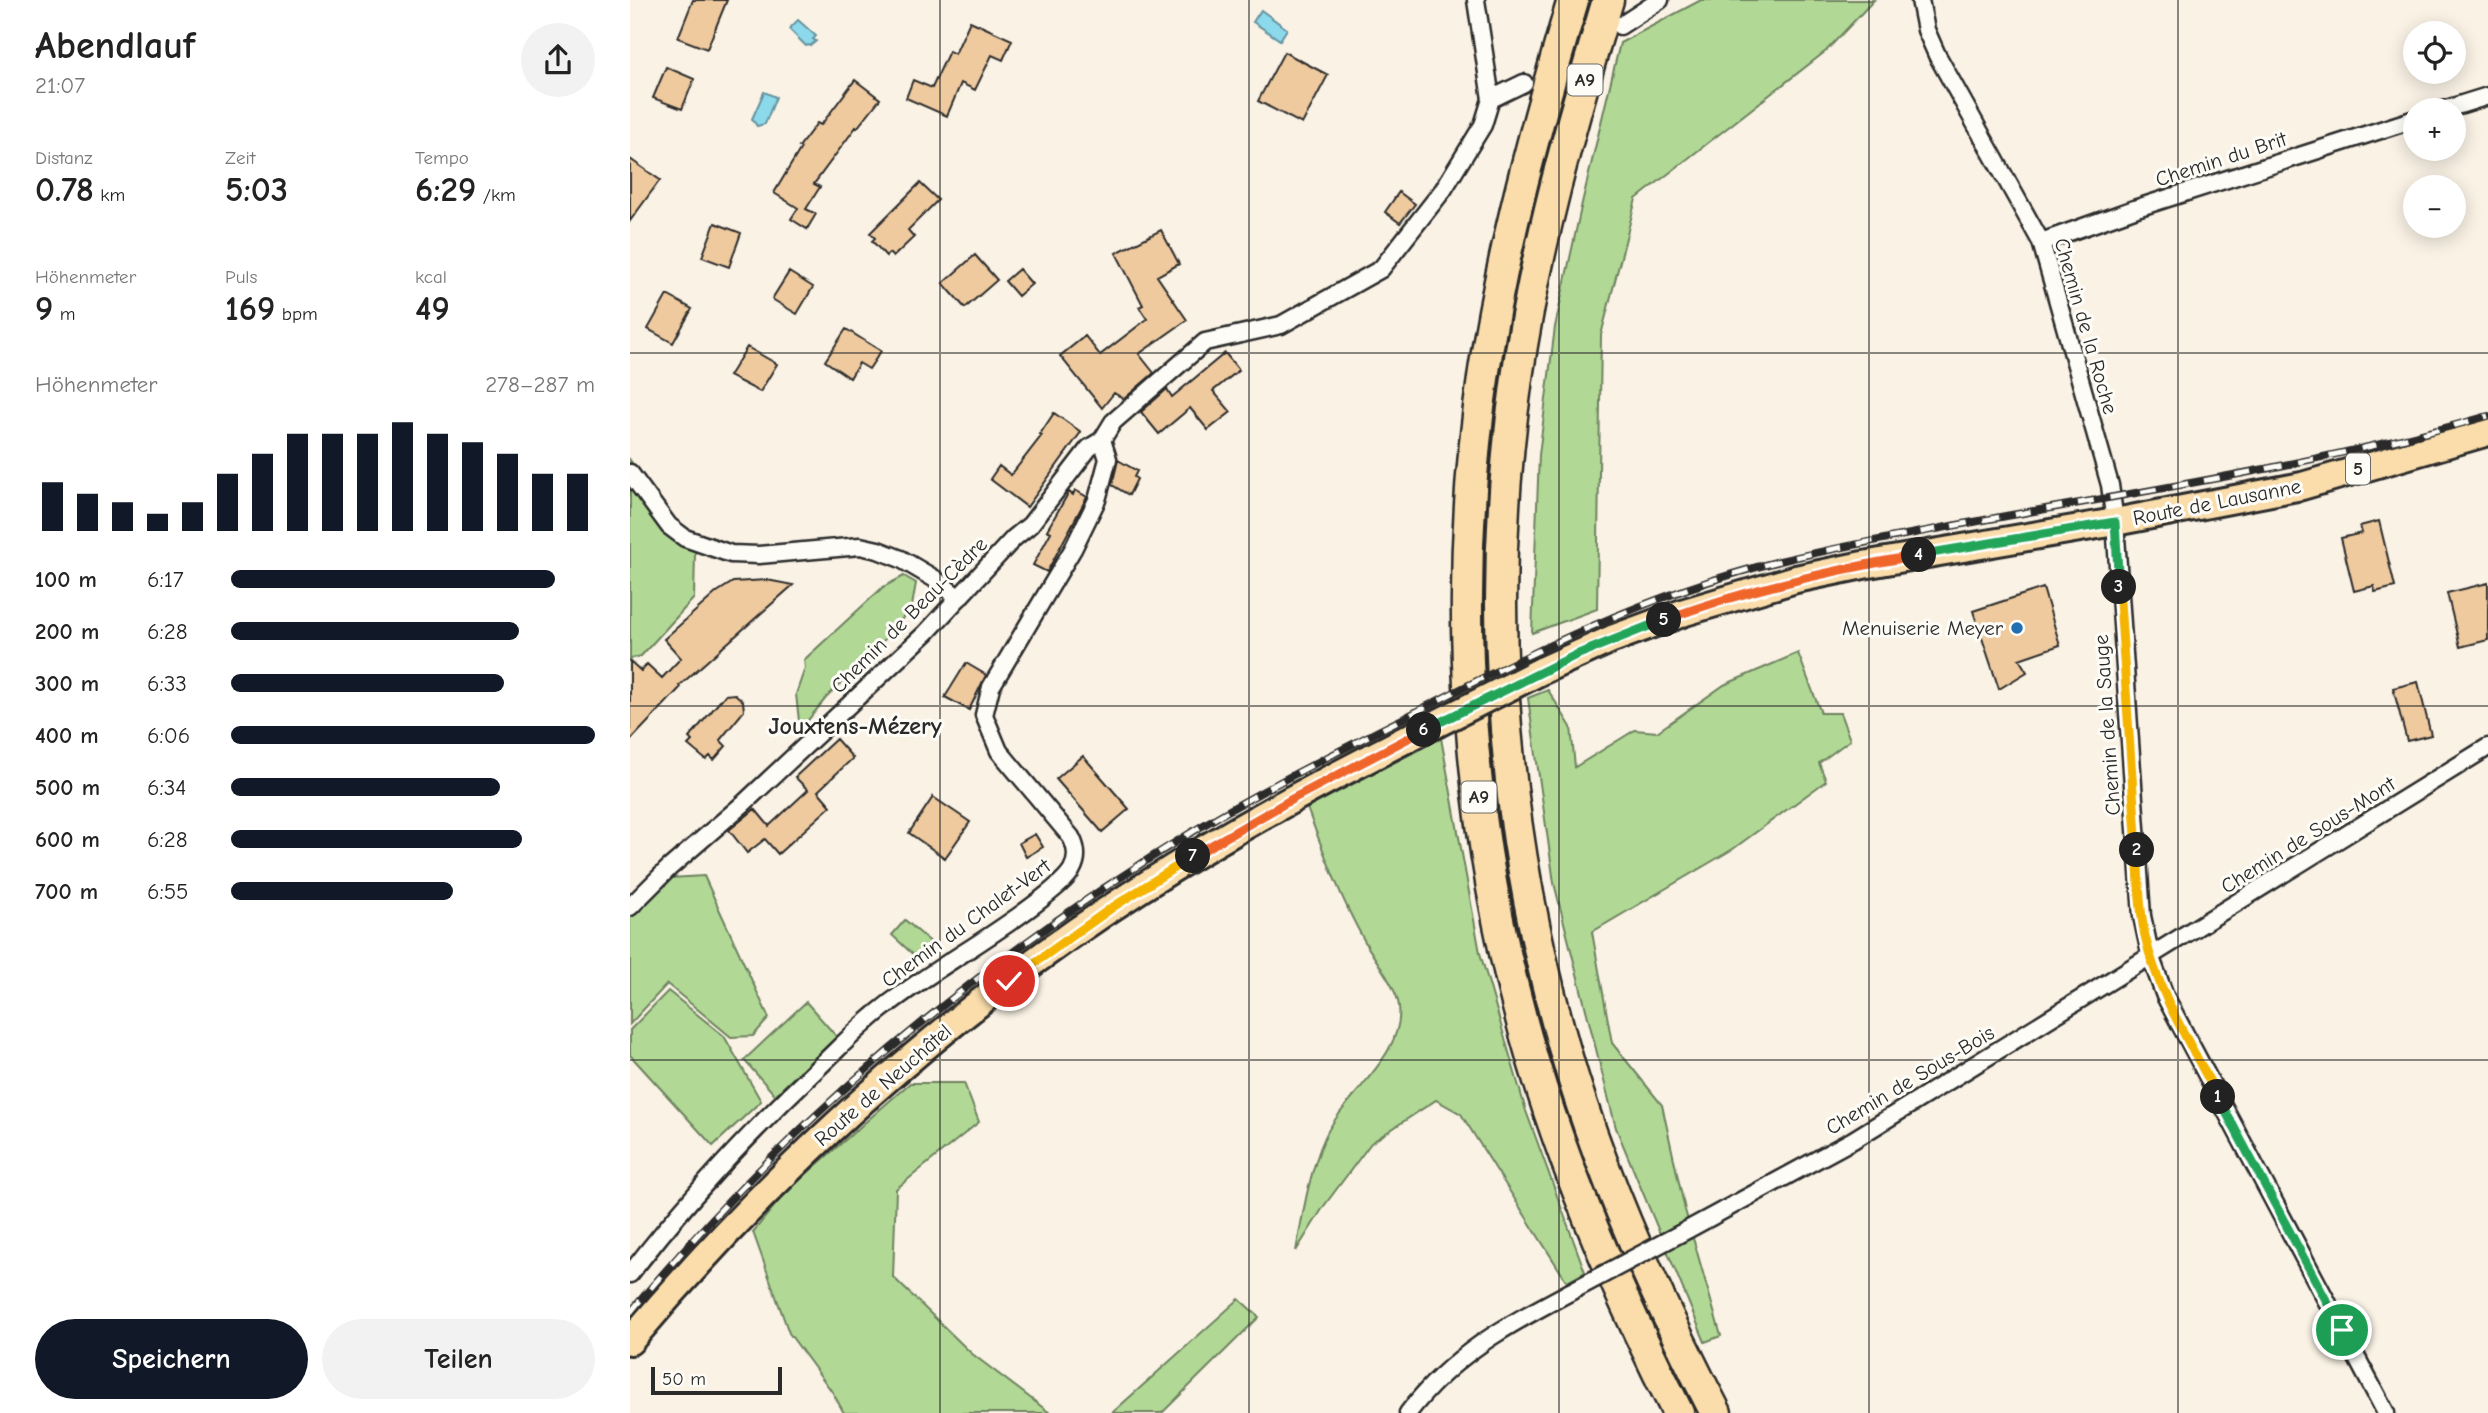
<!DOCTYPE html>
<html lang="de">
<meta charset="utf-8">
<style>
body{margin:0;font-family:"Comic Neue",sans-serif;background:#f2f2f2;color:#222;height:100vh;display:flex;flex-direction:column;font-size:26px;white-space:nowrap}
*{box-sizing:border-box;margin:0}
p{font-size:23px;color:#767676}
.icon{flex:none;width:38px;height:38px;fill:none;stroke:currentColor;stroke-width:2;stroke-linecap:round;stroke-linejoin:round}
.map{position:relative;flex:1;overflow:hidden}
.side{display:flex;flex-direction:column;background:#fff;width:630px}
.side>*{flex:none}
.fabs{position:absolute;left:1773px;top:21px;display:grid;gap:14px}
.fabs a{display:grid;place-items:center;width:63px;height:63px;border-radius:50%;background:#fff;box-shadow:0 4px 18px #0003;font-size:35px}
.scale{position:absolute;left:21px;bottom:18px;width:131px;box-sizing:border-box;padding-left:7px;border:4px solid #2b2b2b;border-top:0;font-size:19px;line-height:24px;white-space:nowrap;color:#2b2b2b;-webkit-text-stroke:5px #fdfcf7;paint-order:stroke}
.pin{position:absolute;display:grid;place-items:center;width:60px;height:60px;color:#fff;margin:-30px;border:4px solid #fff;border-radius:50%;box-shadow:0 2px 7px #0007}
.km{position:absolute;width:35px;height:35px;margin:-18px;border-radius:50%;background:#222;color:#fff;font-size:19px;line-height:35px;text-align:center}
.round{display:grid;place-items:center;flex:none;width:74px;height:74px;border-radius:37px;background:#f2f2f2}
.summary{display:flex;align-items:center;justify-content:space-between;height:119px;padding:0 35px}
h1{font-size:38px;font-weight:700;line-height:52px}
.figures{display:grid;grid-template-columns:repeat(3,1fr);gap:10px;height:119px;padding:7px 35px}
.figures div{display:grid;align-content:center}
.figures b{font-size:35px;font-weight:700}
.figures small{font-size:19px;font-weight:400}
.figures p{font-size:19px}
.chart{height:196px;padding:14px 35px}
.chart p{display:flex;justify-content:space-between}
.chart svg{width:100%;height:126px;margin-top:7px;stroke:#111827;stroke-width:6}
.action{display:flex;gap:14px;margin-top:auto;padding:14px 35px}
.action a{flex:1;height:80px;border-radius:42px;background:#111827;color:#fff;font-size:28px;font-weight:700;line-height:80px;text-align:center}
.action a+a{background:#f2f2f2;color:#222}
ul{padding:0 35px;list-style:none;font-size:23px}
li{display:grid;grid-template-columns:112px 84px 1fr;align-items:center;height:52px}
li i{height:18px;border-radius:9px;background:#111827}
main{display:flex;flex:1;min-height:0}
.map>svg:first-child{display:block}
</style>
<main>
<section class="side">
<div class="summary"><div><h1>Abendlauf</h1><p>21:07</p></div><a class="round"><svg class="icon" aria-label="share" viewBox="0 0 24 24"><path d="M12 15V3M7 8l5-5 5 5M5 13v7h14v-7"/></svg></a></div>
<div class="figures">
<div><p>Distanz</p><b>0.78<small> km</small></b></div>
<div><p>Zeit</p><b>5:03</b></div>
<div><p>Tempo</p><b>6:29<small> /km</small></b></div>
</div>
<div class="figures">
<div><p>Höhenmeter</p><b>9<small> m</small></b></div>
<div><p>Puls</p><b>169<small> bpm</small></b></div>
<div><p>kcal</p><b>49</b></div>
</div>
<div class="chart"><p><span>Höhenmeter</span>278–287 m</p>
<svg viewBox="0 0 160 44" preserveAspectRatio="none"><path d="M5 44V27M15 44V31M25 44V34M35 44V38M45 44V34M55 44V24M65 44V17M75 44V10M85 44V10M95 44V10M105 44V6M115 44V10M125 44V13M135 44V17M145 44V24M155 44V24"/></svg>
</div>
<ul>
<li><b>100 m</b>6:17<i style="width:89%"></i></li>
<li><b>200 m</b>6:28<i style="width:79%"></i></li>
<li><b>300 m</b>6:33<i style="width:75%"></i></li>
<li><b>400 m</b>6:06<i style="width:100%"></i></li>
<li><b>500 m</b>6:34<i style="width:74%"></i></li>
<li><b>600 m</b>6:28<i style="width:80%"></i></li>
<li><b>700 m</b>6:55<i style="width:61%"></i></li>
</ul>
<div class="action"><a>Speichern</a><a>Teilen</a></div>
</section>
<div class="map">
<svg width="1858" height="1413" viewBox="0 0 1858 1413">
<rect width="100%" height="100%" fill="#faf2e5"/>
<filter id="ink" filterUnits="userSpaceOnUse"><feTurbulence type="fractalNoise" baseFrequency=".0143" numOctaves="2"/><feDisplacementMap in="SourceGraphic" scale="14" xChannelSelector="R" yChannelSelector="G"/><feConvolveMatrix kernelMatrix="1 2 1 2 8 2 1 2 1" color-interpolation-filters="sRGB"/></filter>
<g filter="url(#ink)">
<path fill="#b1d995" stroke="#6e8260" stroke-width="2" d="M1071,0H1244L1196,51L1006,199L971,335L967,609L902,633L909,455L925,327L952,203L990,43Z
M0,460L65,552L64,598L11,656L0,659Z
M274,576L286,583L282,606L260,634L196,698L170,730L166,694L175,668L174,660L253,587Z
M1168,653L1191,713H1210L1220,740L1189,763L1196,781L1103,849L962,932L982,1043L1032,1105L1055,1210L1091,1336L1075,1342L986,1128L924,883L898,698L918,690L941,727L945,767L1005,730L1027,732L1094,685Z
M811,738L850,953L896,1111L955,1272L937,1282L831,1114L806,1100L741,1143L694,1206L666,1251C673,1213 679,1173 695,1137C714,1095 775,1056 769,1006C766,985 743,958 734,940C710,897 694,853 677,808Z
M74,876L139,1018L123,1036L101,1037L37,984L0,1024V915L40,878Z
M275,920L303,944L288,959L262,935Z
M38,991L94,1036L131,1101L83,1146L0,1055V1030Z
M176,1002L207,1037L145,1095L114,1060Z
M280,1083H334L349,1122L266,1189L263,1277L341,1353L420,1413H214L203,1393L159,1333L123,1232L157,1191Z
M609,1299L629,1317L532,1413H482Z"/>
<path fill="#8cd9eb" stroke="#65939e" stroke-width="2" d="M631,10L657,29L650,40L623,22Z
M168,20L186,36L183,39L186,41L180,46L178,45L176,46L159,29Z
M134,92L146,97L135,124L127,126L122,119Z"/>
<path fill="#efca9f" stroke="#2b2b2b" stroke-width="2" d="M63,0H97L77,49L48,38Z
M340,21L382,40L373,60L362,55L345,90L331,83L317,116L276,98L283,80L302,88L319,51L325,54Z
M654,52L698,75L672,124L628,101Z
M36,67L64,79L52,109L23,98Z
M225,80L250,99L227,128L226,127L184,184L190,187L176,209L186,214L177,229L161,219L168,208L144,193L171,148L169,147L187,123L191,125Z
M0,159L30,180L0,221Z
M290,183L308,200L278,230L284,237L263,257L259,253L256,256L242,241L245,238L240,233Z
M769,192L785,204L770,223L755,212Z
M85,223L111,233L99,267L72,257Z
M531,230L549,264L527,276L557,320L509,354L524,373L494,399L484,393L472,408L430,356L455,336L470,355L517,319L509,307L513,305L486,253Z
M345,255L367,280L335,308L313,283Z
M389,269L402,284L388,296L375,281Z
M159,272L183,287L167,314L142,299Z
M37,295L62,309L43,343L18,329Z
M216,329L251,351L239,369L229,363L220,378L195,361Z
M117,347L147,364L130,392L99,376Z
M595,353L609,370L583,391L601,412L578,430L560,408L529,434L511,412L537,389L542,397Z
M424,413L451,432L397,507L360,479L369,466L381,475L412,435L410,434Z
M488,460L507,471L504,477L507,479L499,495L482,485Z
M445,490L457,497L417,572L403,565L421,532L417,530L439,492L443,495Z
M1749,521L1765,587L1745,592L1744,586L1724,591L1711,538L1732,533L1730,526Z
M137,580L163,585L49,686L50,688L0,741V661L11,671L17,664L32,678L51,658L34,639L87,592L103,582Z
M1858,583V640L1830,647L1817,593Z
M1413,588L1430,645L1389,659L1397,672L1369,689L1343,611Z
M336,663L356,675L339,710L315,697Z
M1788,682L1801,735L1777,741L1763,688Z
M105,694L113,701L114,711L90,740L96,746L84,760L80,756L76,760L58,745L62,741L59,738L95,695Z
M206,739L223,758L188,791L201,806L148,854L135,839L117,853L99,830L125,809L139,826L178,790L165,777Z
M453,756L499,809L472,832L426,779Z
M303,797L340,822L315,858L279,833Z
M405,834L413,847L396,857L389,843Z"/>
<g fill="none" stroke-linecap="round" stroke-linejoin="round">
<defs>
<path id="minor" d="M1290,0L1296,30L1307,55L1411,242L1480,485L1485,522L1512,916L1521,958L1535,996L1756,1413
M990,26L1030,0
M861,99L894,83
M1813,110L1858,96
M1411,242L1507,208L1785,119
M0,473L39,526L55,538L101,554L129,555L230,546L248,550L271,559L305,579L329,598
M0,907L39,868L113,804L296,633L384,538L400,525L459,448L472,440L483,422L575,342L651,325L751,269L813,190L853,125L861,99L846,0
M1057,1230L1223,1140L1858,747
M0,1274C57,1200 122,1130 190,1066C210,1047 230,1026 252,1009C304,968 363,938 414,897C435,880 456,865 441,837L369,751L354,715L361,687L443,549L467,500L478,459L472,440
M778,1413C823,1354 876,1326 940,1292"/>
<path id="primary" d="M911,671L982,639L1055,612L1166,579L1233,565L1485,522L1672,486L1858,432
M0,1341C147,1167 318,1012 510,889C605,828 705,775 806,724"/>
<path id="motorway" d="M943,0C907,122 873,245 854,371C820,599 837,839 903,1061C939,1182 991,1300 1048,1413
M978,0C941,124 905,250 887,378C855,603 872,829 934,1047C970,1174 1025,1296 1086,1413"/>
</defs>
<use href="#minor" stroke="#2b2b2b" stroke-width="21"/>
<use href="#primary" stroke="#2b2b2b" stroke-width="32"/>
<use href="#motorway" stroke="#2b2b2b" stroke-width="35"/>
<use href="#minor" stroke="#fdfcf7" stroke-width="16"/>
<use href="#primary" stroke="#faddab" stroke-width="26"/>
<use href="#motorway" stroke="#faddab" stroke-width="30"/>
<defs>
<path id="rail" d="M0,1313C160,1118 356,956 572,826C639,786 709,751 778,716C900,653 1017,594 1150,561C1212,546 1275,535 1338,523C1511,491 1688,465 1858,416"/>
</defs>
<use href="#rail" stroke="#2b2b2b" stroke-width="8"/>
<use href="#rail" stroke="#fdfcf7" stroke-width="5" stroke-dasharray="16" stroke-linecap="butt"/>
<defs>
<path id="minor-bridge" d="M940,1292L1057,1230"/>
<path id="primary-bridge" d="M806,724L911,671"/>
</defs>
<use href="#minor-bridge" stroke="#2b2b2b" stroke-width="21" stroke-linecap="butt"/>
<use href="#primary-bridge" stroke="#2b2b2b" stroke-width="32" stroke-linecap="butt"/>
<use href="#minor-bridge" stroke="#fdfcf7" stroke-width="16"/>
<use href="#primary-bridge" stroke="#faddab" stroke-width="26"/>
</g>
</g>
<g fill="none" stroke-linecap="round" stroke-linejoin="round" filter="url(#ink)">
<defs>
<path id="split-1" d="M1588,1097L1712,1330"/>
<path id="split-2" d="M1507,850C1509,879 1509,908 1515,936C1528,994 1561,1045 1588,1097"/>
<path id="split-3" d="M1489,587L1507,850"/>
<path id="split-4" d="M1289,555L1485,522L1489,587"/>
<path id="split-5" d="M1034,620C1117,589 1202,570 1289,555"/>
<path id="split-6" d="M794,730L946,655L1034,620"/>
<path id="split-7" d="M563,856L664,798L794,730"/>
<path id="split-8" d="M379,981L483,907L563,856"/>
</defs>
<use href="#split-1" stroke="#fff" stroke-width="14"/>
<use href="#split-2" stroke="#fff" stroke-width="14"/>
<use href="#split-3" stroke="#fff" stroke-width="14"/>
<use href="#split-4" stroke="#fff" stroke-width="14"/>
<use href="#split-5" stroke="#fff" stroke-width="14"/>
<use href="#split-6" stroke="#fff" stroke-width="14"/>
<use href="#split-7" stroke="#fff" stroke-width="14"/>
<use href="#split-8" stroke="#fff" stroke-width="14"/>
<use href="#split-1" stroke="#22a559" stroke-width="9"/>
<use href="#split-2" stroke="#f5b400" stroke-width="9"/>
<use href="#split-3" stroke="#f5b400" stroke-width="9"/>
<use href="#split-4" stroke="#22a559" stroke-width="9"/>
<use href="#split-5" stroke="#f0652b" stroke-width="9"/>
<use href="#split-6" stroke="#22a559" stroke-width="9"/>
<use href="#split-7" stroke="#f0652b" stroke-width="9"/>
<use href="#split-8" stroke="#f5b400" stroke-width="9"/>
</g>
<path fill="none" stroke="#2b2b2b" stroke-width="2" stroke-opacity="0.55" d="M310,0V1413M619,0V1413M929,0V1413M1239,0V1413M1548,0V1413M0,353H1858M0,706H1858M0,1060H1858"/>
<circle fill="#1f6fb2" stroke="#fdfcf7" stroke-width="2.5" cx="1387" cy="628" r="7"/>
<g text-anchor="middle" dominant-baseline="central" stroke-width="6" stroke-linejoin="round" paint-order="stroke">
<g fill="#fdfcf7" stroke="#6a6a68" stroke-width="2">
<rect x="937.5" y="64.5" width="35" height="31" rx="5"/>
<rect x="1716" y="453.5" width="24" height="31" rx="5"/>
<rect x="831.5" y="781.5" width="35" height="31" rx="5"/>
</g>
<g font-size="19" font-weight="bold" fill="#2b2b2b">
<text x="955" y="80">A9</text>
<text x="1728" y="469">5</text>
<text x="849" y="797">A9</text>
</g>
<g font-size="21" fill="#2b2b2b" stroke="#fdfcf7">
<text transform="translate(1591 159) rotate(-18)">Chemin du Brit</text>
<text transform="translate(1456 326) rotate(74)">Chemin de la Roche</text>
<text transform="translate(1587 502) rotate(-11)">Route de Lausanne</text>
<text transform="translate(279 615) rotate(-45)">Chemin de Beau-Cèdre</text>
<text transform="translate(1477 725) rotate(-94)">Chemin de la Sauge</text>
<text transform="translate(1678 835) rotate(-32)">Chemin de Sous-Mont</text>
<text transform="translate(336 923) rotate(-36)">Chemin du Chalet-Vert</text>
<text transform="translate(1280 1080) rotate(-31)">Chemin de Sous-Bois</text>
<text transform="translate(253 1085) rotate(-41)">Route de Neuchâtel</text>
</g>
<g font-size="21" fill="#2b2b2b" stroke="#fdfcf7" text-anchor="end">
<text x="1373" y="628">Menuiserie Meyer</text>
</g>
<g font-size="24" font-weight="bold" fill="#2b2b2b" stroke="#fdfcf7">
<text x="225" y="726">Jouxtens-Mézery</text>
</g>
</g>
</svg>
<div class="fabs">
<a><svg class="icon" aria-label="locate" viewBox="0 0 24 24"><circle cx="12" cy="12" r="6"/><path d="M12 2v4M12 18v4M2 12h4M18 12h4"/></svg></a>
<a>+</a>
<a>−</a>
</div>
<div class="scale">50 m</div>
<div class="pin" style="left:1712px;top:1330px;background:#1e9e55"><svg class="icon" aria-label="arrive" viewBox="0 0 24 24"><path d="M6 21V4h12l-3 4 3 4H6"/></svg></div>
<div class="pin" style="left:379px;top:981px;background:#d93025"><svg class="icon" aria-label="check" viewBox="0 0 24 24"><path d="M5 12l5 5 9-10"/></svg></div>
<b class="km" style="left:1588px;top:1097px">1</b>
<b class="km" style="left:1507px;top:850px">2</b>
<b class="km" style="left:1489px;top:587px">3</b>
<b class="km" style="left:1289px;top:555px">4</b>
<b class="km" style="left:1034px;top:620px">5</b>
<b class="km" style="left:794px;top:730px">6</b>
<b class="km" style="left:563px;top:856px">7</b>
</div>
</main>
